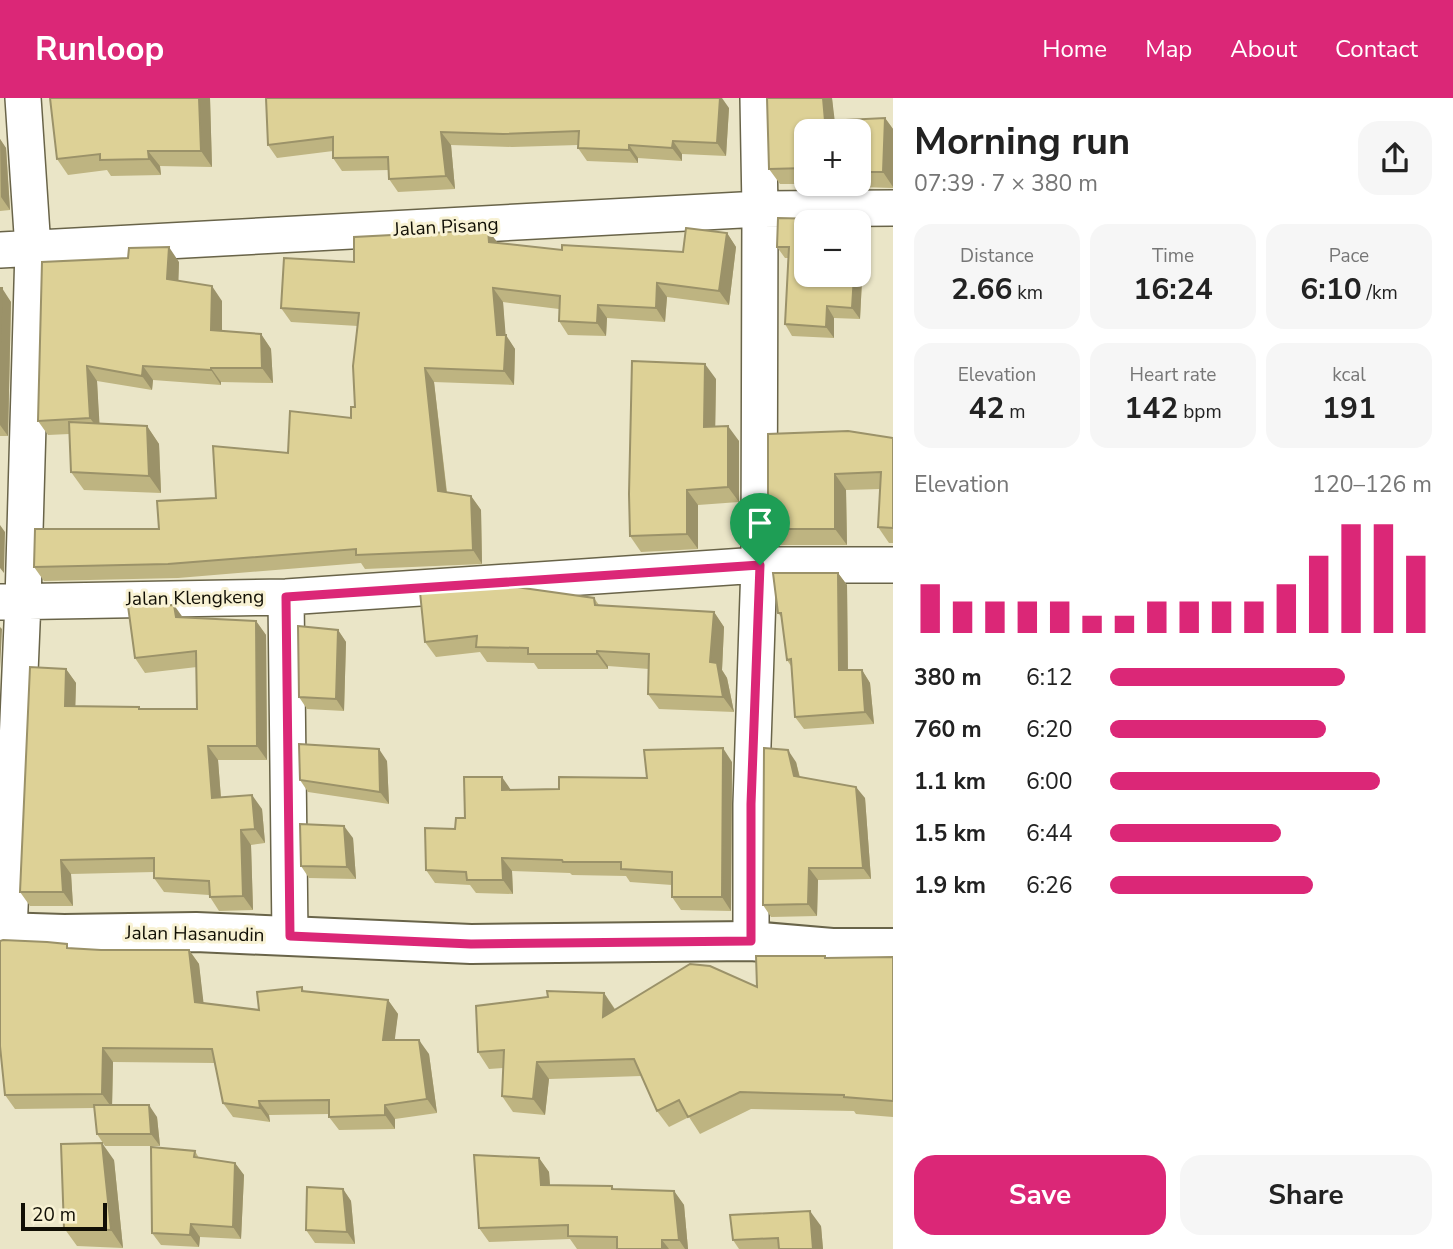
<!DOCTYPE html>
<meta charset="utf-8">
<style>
body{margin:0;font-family:"Nunito Sans",sans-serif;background:#f6f6f6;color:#222;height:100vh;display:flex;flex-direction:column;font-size:26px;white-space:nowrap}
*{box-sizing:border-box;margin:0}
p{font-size:23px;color:#767676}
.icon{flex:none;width:38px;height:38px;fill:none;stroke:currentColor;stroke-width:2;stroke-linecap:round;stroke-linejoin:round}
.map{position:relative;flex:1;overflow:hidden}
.panel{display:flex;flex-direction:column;background:#fff;width:560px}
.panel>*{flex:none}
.tools{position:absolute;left:794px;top:21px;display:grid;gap:14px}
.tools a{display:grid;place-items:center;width:77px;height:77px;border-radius:14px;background:#fff;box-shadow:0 2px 5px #0004;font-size:35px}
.scale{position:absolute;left:21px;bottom:18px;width:86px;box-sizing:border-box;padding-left:7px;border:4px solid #110f05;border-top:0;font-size:19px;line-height:24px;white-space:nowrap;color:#110f05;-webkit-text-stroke:5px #f8f2d4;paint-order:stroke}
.pin{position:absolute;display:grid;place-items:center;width:60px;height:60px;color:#fff;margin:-72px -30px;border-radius:50% 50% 50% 0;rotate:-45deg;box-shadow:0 0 7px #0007}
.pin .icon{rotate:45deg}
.round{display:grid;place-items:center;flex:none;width:74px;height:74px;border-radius:21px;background:#f6f6f6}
.summary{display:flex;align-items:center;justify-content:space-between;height:119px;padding:0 21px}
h1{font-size:38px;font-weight:700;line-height:52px}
.metrics{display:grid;grid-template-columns:repeat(3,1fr);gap:10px;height:119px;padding:7px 21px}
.metrics div{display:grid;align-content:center;border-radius:18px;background:#f6f6f6;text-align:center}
.metrics b{font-size:30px;font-weight:700}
.metrics small{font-size:19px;font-weight:400}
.metrics p{font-size:19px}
.chart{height:196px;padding:14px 21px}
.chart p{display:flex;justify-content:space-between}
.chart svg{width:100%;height:126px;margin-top:7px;stroke:#db2777;stroke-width:6}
.button{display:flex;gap:14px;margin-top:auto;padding:14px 21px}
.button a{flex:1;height:80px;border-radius:21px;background:#db2777;color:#fff;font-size:28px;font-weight:700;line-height:80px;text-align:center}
.button a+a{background:#f6f6f6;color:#222}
ul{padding:0 21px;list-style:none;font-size:23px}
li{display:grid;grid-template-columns:112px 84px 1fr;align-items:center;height:52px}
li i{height:18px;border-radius:9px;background:#db2777}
header{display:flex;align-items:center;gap:42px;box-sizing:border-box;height:98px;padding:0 35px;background:#db2777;color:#fff}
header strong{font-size:33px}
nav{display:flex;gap:38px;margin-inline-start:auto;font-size:24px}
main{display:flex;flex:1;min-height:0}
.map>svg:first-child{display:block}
</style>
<header>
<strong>Runloop</strong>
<nav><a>Home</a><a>Map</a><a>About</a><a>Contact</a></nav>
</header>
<main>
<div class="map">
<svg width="893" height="1151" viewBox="0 0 893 1151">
<rect width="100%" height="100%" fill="#eae5c7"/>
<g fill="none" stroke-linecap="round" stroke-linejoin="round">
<defs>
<path id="minor" d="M0,152L760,111L893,110
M286,499L290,838
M0,504L286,499L759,467H893
M9,834L23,503L33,151L23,0
M751,843V706L759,467L760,111L758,0"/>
<path id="major" d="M0,834L64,836L196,834L471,846L751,843L832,850H893"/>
</defs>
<use href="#minor" stroke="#696449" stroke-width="38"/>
<use href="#major" stroke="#696449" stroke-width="42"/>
<use href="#minor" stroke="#fff" stroke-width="35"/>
<use href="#major" stroke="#fff" stroke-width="38"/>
</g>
<path fill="#beb481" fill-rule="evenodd" d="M210,0L212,69L160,68L161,77L111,78L107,72L68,77L57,61Z
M266,0L729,10L726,58L682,56V63L638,60V65L587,63L578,50V47L512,49L451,47L455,91L398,94L389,81V72L342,73L333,60V53L277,60L268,47Z
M832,0L834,23L885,20L893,31V90L861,89L858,86L859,33H807V86H780L769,71Z
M0,41L6,50L10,112L0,113Z
M778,120L859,122L866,133L867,162H863L860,221L834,220V240L792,238L785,226L788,160H785L777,149ZM807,124H859V177H807Z
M727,135L736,149L729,207L667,199L665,224L607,220L606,238L568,237L559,223V211L503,204L505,237L515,251L514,287L434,284L447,394L471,398L481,412L482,466L365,471L361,465L178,480L44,483L34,469L159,431L216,400L288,355L351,320L355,309L358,228L291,224L281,210L354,164L498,145L562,152L683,154Z
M179,164L178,183L222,203V233L261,236L271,251L273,285L221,284V287L153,282L152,292L97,283L99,326L147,328L159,346L161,395L84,392L71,374L69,336L48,337L38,323Z
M0,190L11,204L8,338H0Z
M716,281L715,328L739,343V404L698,407V451L641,454L630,438Z
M768,336L893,340V445H889L878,429L880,391L846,392L847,447H779L768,431Z
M838,475L847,487L848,572H862L870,585L874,626L804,631L795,619L791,568L787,562L782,520L778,515Z
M594,500L599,507L714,514L724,529L722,572L727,580L734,614L659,611L648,596L649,571L608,568V571H538L534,565L487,564L480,554L436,559L425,544Z
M183,519L256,523L266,537L267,662H218L221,700L262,711L265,745L251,747L253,812L219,813L210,799L209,797L164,794L154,780V774L71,776L73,808H30L20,794L66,571L76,585L75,608L139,609L141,611H197V569L145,575L135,560Z
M338,532L346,544L344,613L307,611L299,599Z
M387,663L389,706L308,694L300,682Z
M732,664L731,813L681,812L672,799V787L630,784L626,778L572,777L570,775L512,773L513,796L476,795L470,787L435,785L426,772L455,731L465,720L510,692L559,691L647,680Z
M796,664L800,679L865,700L871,781L818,782L817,818L771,819L763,807Z
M353,740L356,781L309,780L301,768Z
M71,851L101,852H189L199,866L203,905L259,912L302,889L304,893L388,902L398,916L394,942L429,956L437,1015L395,1021V1031L339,1032L329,1019V1016L269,1017L270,1024L233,1019L223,1005L215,965L113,964L112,1007L157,1019L160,1048H105L97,1036L94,1010L15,1011L5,997Z
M825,858L826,860L893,859V1019L856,1016L854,1013L751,1011L700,1036L689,1019L669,1029L657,1013L641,978L549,981L545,1017L513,1014L502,998L503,970L489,971L478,954L548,899L604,895L615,911L757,889Z
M195,1053L199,1060L235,1065L244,1077L241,1141L200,1139L199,1149L161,1147L152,1135Z
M539,1060L549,1074L550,1088H612L614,1091L674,1093L684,1107L688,1151H577L570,1141L489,1144L479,1130Z
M114,1062L123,1150L77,1148L64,1130Z
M343,1091L351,1103L355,1146L315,1145L306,1132Z
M821,1128L823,1151H739L733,1142Z"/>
<path fill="#9b9269" d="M199,0H210L212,69L201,53Z
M720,0H722L729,10L726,58L717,45Z
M823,0H832L836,33L825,23Z
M885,20L893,31V89L883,74Z
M441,34L451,47L455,91L446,78Z
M0,41L6,50L10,112L1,99Z
M673,43L682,56V63L672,50Z
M629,47L638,60V65L629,52Z
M148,53L160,68L161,77L149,61Z
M859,122L866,133L867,162L859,151Z
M488,132L498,145L489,144Z
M727,135L736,149L729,207L719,193Z
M169,149L179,164L178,196L167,181Z
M859,156L863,162L860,221L852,210L854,177H859Z
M657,185L667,199L665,224L656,210Z
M212,188L222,203V246L211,232Z
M2,190L11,204L8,338L0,327V246Z
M493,190L503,204L506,241V237L515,251L514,287L504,273L497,237Z
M598,207L607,220L606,238L597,225Z
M827,208L834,220V240L826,229Z
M261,236L271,251L273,285L262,270Z
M705,266L716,281L715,344L704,329Z
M87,268L97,283L100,334L90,320Z
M143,268L153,282L152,292L142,278Z
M211,270L221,284V287L211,272Z
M425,270L434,284L448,407L438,393Z
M147,328L159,346L161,395L149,378Z
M728,328L739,343V404L728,389Z
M835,376L846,392L847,447L835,431Z
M687,392L698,407V451L687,436Z
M471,398L481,412L482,466L473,452Z
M0,427L5,434L4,475L0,470Z
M838,475L847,487L848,584L839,572Z
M174,507L184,521L176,519Z
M714,514L724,529L722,572L727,580L734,614L723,599L710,564Z
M256,523L266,537L267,662L257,648Z
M0,529L2,531L0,571Z
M338,532L346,544L344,613L336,601Z
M597,553L608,568V571L597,556Z
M66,571L76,585L75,622L65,608Z
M862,572L870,585L874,626L865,614Z
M208,648L218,662L222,714L212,700Z
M723,650L732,664L731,813L722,799Z
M379,651L387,663L389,706L380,694Z
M788,652L796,664L802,690L794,678Z
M502,679L511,692H502Z
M856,689L865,700L871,781L863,770Z
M252,697L262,711L265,745L255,731Z
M344,728L353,740L356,781L347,769Z
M241,732L251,747L253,812L243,798Z
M502,760L512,773L513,796L503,782Z
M61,762L71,776L73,808L63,794Z
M809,770L818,782L817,818L808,806Z
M189,852L199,866L205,917L195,904Z
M604,895L615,912L603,919Z
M388,902L398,916L393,956L383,942Z
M419,942L429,956L437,1015L427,1001Z
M103,950L113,964L112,1010L102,996Z
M537,964L549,981L545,1017L533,1001Z
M259,1003L269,1017L270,1024L260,1010Z
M149,1007L157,1019L160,1048L151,1036Z
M385,1007L395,1021V1031L385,1017Z
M102,1045L114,1062L123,1150L111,1132Z
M539,1060L549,1074L551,1101L541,1087Z
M235,1065L244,1077L241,1141L233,1129Z
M343,1091L351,1103L355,1146L347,1134Z
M674,1093L684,1107L688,1151H685L679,1142Z
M810,1113L821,1128L823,1151H813Z
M191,1126L200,1139L199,1149L190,1137Z
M662,1142L669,1151H662Z"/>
<path fill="#ddd196" stroke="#9b9269" stroke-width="2" d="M50,0H199L201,53H148L149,61L100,62V56L57,61Z
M266,0H720L717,45L673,43L672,50L629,47V52L578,50L579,33L503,36L441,34L446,78L389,81L388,59L333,60V39L268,47Z
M767,0H823L825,23L885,20L883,74H859V33H807V70L769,71Z
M778,120L859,122V124H807V177H854L852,210L827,208L826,229L785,226L789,149H777Z
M686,130L727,135L719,193L657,185L656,210L598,207L597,225L559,223L560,198L493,190L497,237H506L504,273L425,270L438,393L471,398L473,452L356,457V451L168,466L34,469L35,431H159L157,403L216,400L213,348L288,355L290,313L351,320V309H355L353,268L359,215L281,210L284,160L354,164V139L488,132L489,144L562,152V147L683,154Z
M169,149L167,181L212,188L211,232L261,236L262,270H211V272L143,268L142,278L87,268L90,320L38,323L42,164L128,160L129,150Z
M0,190H2L0,246Z
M632,263L705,266L704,329L728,328V389L687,392V436L630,438L629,396Z
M69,324L147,328L149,378L71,374Z
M848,333L893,340V430L878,429L881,374L835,376V431H768V336Z
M773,475H838L839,572H862L865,614L795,619L791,561L787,562L781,515H778Z
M516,489L594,500L595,507L714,514L710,564L717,565L723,599L648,596L649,556L597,553V556H528V550L476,549L477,538L425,544L420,494Z
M174,507L176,519L256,523L257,648H208L212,700L252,697L255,731L241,732L243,798L210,799L209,783L154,780V760L61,762L63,794H20L30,569L66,571L65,608L139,609V611H197L196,553L135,560L128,508Z
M298,528L338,532L336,601L299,599Z
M299,646L379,651L380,694L300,682Z
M723,650L722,799H672V774L621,771V764H563L562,762L502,760L503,782H467L466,774L426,772L425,730L455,731L456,720H465L464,679H502V692L559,691V679L647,680L644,652Z
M764,650L788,652L794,678L856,689L863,770H809L808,806L763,807Z
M300,726L344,728L347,769L301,768Z
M3,842L47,844L67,846V850L101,852H189L195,904L259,912L257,894L302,889V893L388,902L383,942H419L427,1001L385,1007V1017L329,1019V1002L259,1003L260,1010L223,1005L212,951L103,950L102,996L5,997L0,948V843Z
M756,858H825V860L893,859V1003L844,999V997L740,994L688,1019L679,1002L657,1013L634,961L537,964L533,1001L502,998L504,952L478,954L476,908L548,899L547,893L604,895L603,919L690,866L710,868L757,889Z
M94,1007H149L151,1036H97Z
M102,1045L111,1132L64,1130L61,1046Z
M151,1049L195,1053L194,1059L235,1065L233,1129L191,1126L190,1137L152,1135Z
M474,1057L539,1060L541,1087L612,1088V1091L674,1093L679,1142H662V1151H617V1139L568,1138V1127L479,1130Z
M307,1089L343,1091L347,1134L306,1132Z
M810,1113L813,1151H779L778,1140L733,1142L730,1117Z"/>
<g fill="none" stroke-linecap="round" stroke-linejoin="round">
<defs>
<path id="route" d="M760,467L751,706V843L471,846L290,838L286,499Z"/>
</defs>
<use href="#route" stroke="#fff" stroke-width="14"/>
<use href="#route" stroke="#db2777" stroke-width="9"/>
</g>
<g text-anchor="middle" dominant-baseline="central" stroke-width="6" stroke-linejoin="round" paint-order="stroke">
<g font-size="19" fill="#110f05" stroke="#f8f2d4">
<text transform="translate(446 129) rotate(-3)">Jalan Pisang</text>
<text transform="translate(195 500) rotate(-1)">Jalan Klengkeng</text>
<text transform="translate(195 836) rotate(1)">Jalan Hasanudin</text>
</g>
</g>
</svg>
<div class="tools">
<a>+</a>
<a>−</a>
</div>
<div class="scale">20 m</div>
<div class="pin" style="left:760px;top:467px;background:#1e9e55"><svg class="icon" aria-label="arrive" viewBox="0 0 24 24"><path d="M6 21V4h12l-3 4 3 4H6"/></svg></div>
</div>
<section class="panel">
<div class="summary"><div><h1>Morning run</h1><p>07:39 · 7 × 380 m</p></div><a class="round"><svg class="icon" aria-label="share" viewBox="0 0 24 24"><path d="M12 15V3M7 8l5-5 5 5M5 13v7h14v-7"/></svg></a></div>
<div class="metrics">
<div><p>Distance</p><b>2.66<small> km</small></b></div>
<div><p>Time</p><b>16:24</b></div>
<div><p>Pace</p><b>6:10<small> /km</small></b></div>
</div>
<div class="metrics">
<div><p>Elevation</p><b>42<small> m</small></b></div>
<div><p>Heart rate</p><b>142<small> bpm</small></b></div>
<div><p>kcal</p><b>191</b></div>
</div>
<div class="chart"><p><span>Elevation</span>120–126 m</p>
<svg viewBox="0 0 160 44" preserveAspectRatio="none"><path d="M5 44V27M15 44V33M25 44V33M35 44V33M45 44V33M55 44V38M65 44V38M75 44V33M85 44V33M95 44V33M105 44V33M115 44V27M125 44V17M135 44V6M145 44V6M155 44V17"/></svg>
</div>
<ul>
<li><b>380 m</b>6:12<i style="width:73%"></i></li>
<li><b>760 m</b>6:20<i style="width:67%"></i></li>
<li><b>1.1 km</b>6:00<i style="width:84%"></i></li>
<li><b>1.5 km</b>6:44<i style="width:53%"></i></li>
<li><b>1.9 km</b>6:26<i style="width:63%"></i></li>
</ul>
<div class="button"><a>Save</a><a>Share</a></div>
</section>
</main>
